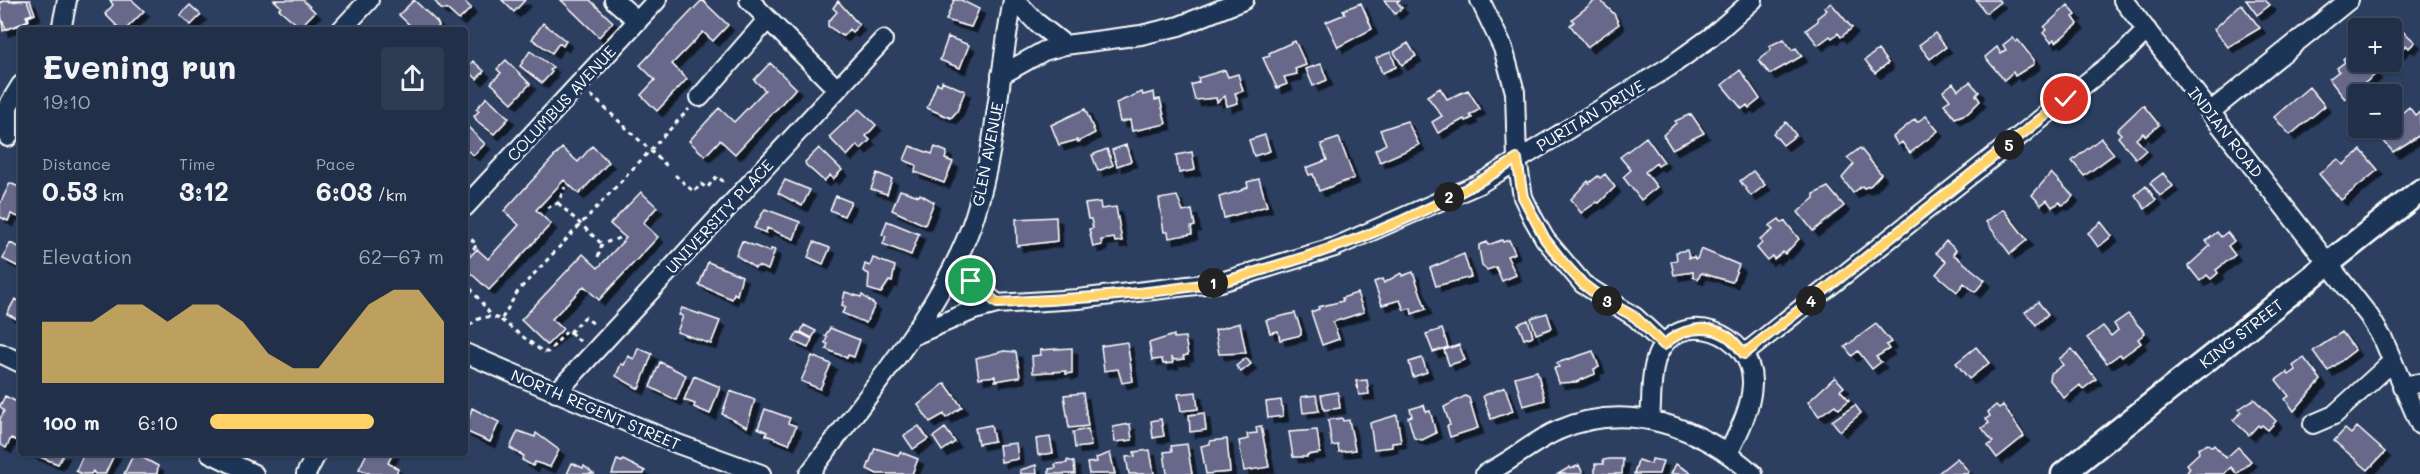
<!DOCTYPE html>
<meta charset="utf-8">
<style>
body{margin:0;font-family:Mali,sans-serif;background:#2d3b53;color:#f1f3f6;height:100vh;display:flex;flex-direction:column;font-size:22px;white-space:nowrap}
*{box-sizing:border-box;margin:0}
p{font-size:20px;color:#a2a9b4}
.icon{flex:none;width:33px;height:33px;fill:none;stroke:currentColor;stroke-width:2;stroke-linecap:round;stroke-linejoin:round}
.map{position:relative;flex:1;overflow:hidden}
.sheet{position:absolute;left:18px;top:27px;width:450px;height:429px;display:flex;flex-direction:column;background:#212f49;border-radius:6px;box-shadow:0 2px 4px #0004,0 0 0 2px #3e4a61}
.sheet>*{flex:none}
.buttons{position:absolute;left:2348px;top:18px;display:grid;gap:12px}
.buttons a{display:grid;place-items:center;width:54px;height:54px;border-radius:6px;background:#212f49;box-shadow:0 2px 4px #0004,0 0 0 2px #3e4a61;font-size:30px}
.pin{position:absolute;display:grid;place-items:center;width:51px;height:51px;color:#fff;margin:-26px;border:3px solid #fff;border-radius:50%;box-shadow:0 2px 6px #0007}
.km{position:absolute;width:30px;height:30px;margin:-15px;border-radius:50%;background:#222;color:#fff;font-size:16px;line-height:30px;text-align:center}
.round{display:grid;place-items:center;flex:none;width:63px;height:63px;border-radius:6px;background:#2d3b53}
.summary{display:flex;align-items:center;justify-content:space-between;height:102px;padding:0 24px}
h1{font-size:33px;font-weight:800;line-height:45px}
.figures{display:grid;grid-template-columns:repeat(3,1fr);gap:9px;height:102px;padding:6px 24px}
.figures div{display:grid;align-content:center}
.figures b{font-size:26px;font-weight:800}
.figures small{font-size:16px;font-weight:400}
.figures p{font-size:16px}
.chart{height:168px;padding:12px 24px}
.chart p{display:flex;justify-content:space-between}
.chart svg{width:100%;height:108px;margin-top:6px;fill:#ffd166;opacity:.7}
ul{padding:0 24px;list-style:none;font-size:20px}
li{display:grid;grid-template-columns:96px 72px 1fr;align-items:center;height:45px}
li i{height:15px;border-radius:8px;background:#ffd166}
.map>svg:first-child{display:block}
</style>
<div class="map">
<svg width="2420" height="474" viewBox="0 0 2420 474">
<defs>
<filter id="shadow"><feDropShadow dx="5.5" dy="5.5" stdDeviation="0" flood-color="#0009"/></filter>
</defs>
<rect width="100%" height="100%" fill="#2c3f61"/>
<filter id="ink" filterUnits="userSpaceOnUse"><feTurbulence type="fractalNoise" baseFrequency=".0167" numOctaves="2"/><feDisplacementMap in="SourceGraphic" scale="12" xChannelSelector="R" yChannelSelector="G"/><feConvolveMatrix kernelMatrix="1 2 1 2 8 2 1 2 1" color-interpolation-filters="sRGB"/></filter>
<g filter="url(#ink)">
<path fill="#67678a" stroke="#fff" stroke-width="1.5" filter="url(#shadow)" d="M6,0H30L35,14L28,17L29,20L21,23V25L6,29L0,15V2Z
M8,0L10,2L27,0L32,14L26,16L28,21L3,31L0,3Z
M110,0H132L144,11L125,30H121L105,14L113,5Z
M274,0H303L315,12L300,27L279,9L281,7Z
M414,0L437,22L439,26L435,30H415L399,15Z
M434,0H463L471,8L459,20L448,10L441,9Z
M502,0H525L514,12Z
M561,0H590L613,22L599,37Z
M702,0L728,25L713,41L703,32L672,64L687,79L657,111L641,95L655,80L640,65Z
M954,0H961L979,9L971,27L946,20Z
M1384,0H1400L1397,2L1402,8L1395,14Z
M1596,0H1600L1614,14L1619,24L1587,47L1570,25L1574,22L1572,19Z
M1976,0H1998L2000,2L1986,13Z
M2246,0H2265L2270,5L2257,15Z
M838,1L859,25L852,32L849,29L843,36L828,26V22L837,12L833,8Z
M1361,3L1372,29L1338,47L1326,22L1345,14L1343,10Z
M1831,3L1852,28L1841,37L1838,33L1832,38L1830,36L1818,45L1806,30L1818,21L1817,18L1827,10L1824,8Z
M2241,4L2260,28L2228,47L2214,29Z
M190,5L201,15L191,25L180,15Z
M2068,5L2076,15L2073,17L2078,24L2056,42L2054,39L2051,42L2043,33L2046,30L2044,27Z
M543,23L566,41L563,46L559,43L552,53L532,39Z
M2395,24L2415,42L2409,48L2406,45L2391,59V28Z
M1935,33L1946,47L1930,59L1919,45Z
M948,37L969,45L960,68L940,60Z
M2012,38L2016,42L2018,40L2034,60V64L2015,76L2013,72L2004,80L1985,57L1997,47L2001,54L2006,50L2003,45Z
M1784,39L1792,50L1796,48L1802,56L1770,74L1759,61L1771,49L1769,46Z
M1295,41L1306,65L1295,69L1297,74L1284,77L1287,84L1277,88L1263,58L1270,56L1269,53Z
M1408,43L1416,56L1402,65L1394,52Z
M2356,49L2358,62H2366L2376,74L2345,99L2329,79L2339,71L2337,68L2345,62L2343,59Z
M1878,50L1888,63L1875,73L1865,60Z
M530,51L553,67L550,70L552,72L542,83L520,66Z
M1391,52L1396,67L1382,73L1376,58Z
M506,60L530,84L512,103L491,83L501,73L497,69Z
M473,61L484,71L477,79L466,69Z
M770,63L796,88L735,154L720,140L705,156L689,141L719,108L734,122L765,90L754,80Z
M1321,64L1327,80L1313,86L1306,69Z
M1225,70L1228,77L1238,74L1243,91L1235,93L1238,103L1227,106L1225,96L1217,102L1216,98L1195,100L1191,85L1199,82L1198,78Z
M1740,70L1760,99L1749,108L1747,105L1742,109L1722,85Z
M942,81L965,91L957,111L951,118L927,108L937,83L941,85Z
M1970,82L1979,92L1976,95L1980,101L1968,113L1955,118L1944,104L1950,100L1943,91L1953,83L1958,90Z
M2309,87L2325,106L2290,135L2274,117Z
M1440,88L1447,99L1468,90L1480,109L1470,115L1472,118L1466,121L1464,119L1438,133L1432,122L1442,116L1427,96Z
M1142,92L1143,95L1154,92L1155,100L1160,99L1166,124L1132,131L1130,120L1120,122L1116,103Z
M487,97L509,118L494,134L477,121L474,116L479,111L476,109Z
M2143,105L2159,125L2146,136L2143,133L2136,139L2146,150L2136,159L2118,137L2121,134L2117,130Z
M2409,107L2415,115L2420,112V135L2393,152L2378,134L2385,128H2391V122Z
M859,109L876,125L866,136L870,140L861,149L857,145L847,156L829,137Z
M1085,109L1095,133L1078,142L1077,140L1059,145L1051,125Z
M1691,114L1704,133L1672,149L1663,135L1676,123L1675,121Z
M1926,116L1938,131L1910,153L1902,142L1898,145L1893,137L1915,119L1917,122Z
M1407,121L1419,145L1380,162L1375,150L1386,144L1380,130Z
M1786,122L1796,135L1783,145L1773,133Z
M466,125L485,144L474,155L465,149Z
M1265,135L1270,151L1254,156L1249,140Z
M1646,137L1664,162L1658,166L1656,163L1645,172L1657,187L1641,200L1623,177L1631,170L1620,157Z
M1339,138L1354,178L1319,191L1313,174L1309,175L1306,168L1327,160L1321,144Z
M2101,138L2114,154L2084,176L2072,161Z
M1126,145L1131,161L1117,166L1112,150Z
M592,146L609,162L579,194L564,180L536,210L551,224L489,290L465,268V262L477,249L488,259L519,225L504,211L562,148L578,162Z
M910,146L932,154L935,147L947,152L945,159L953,162L944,183L915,172L916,165L904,160Z
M819,148L842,170L833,179L830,175L824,181L806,165L805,162Z
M1860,148L1881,174L1871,185L1864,188L1862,186L1853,193L1842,178L1854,164L1847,158Z
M1107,149L1113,165L1098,171L1092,155Z
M2361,150L2378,170L2341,200L2319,174L2338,159L2343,165Z
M1192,152L1195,170L1179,173L1176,155Z
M1753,171L1765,185L1751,196L1740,181Z
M877,173L892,179L887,194L871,189Z
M2051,173L2073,196L2068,202L2062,205L2060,202L2052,207L2047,200L2041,205L2032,195Z
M2163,173L2173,186L2160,196L2150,183Z
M1605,174L1615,187L1599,203L1597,202L1581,213L1571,199L1588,181L1589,183L1598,176L1600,178Z
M1259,179L1267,206L1224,218L1219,197L1240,191L1248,187L1247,182Z
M785,180L810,190L802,206L778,193Z
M10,183L21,188V218L11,214L8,221L0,217V204Z
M2146,186L2156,200L2145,209L2135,195Z
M1828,187L1844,206L1813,231L1798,212L1814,198V194Z
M900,190L919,196L920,194L934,202L925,225L892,210Z
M641,192L657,207L643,223L658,237L599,300L584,286L552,319L563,329L547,345L521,320L583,254L598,268L626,238L610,224Z
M836,196L851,202L844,216L830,210Z
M1177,196L1183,212L1192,210L1195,226L1191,227L1192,234L1169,238L1168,232H1164L1159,199Z
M1100,202L1101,209L1116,207L1122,241L1115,242L1114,238L1101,240L1102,245L1093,247L1089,229L1093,228L1091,219H1088L1085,204Z
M765,209L800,222L794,239L767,228L766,233L754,228Z
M2003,209L2027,240L2010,254L1986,222Z
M1056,217L1057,241L1017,246L1016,219Z
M1779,219L1782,223L1785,221L1799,239L1785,254L1783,252L1774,259L1772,256L1767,260L1757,248L1762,243L1760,240L1773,230L1769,226Z
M887,221L919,234L911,255L883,244L886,236L882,235Z
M2101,222L2112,236L2098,247L2088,233Z
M2217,232L2221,237L2227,232L2234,241L2228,246L2235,255L2216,270L2218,273L2211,279L2207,275L2200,281L2188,266L2210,246L2206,241Z
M1502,240L1503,242L1509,240L1515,253L1507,256L1516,275L1502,281L1496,267L1487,270L1482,265L1479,249V245L1487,242L1488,245Z
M742,241L770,252L771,249L775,250L768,270L758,266L755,268L736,255Z
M1946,241L1956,250L1953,254L1985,280L1975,292L1964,283L1957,292L1936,274L1946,262L1936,253Z
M814,242L830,248L823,264L808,257Z
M10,243L21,248L19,267L3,259Z
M1701,249L1739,265L1732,282L1701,273L1698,279L1693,277V272L1674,275L1671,261L1677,260L1676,252L1687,250L1689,258L1694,257L1695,259H1697Z
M1464,254L1471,277L1436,286L1430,268Z
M873,258L895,266L892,282L889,281L881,293L868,289L869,274L863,271L865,264L870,266Z
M708,262L742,276L737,295L734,293L732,299L699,285Z
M1413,272L1426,309L1412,314L1411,308L1404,310L1400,300L1382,305L1374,282L1382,279L1384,283L1401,273L1402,276Z
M845,292L861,297L862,295L875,305L866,323L842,313L846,307L842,305Z
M1357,293L1364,312L1333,322L1339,339L1322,345L1311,312L1319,309L1318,307L1343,301L1342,298Z
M15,299L21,302V321L7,314Z
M2038,302L2048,314L2036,325L2025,312Z
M682,308L720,321L711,344L677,332L683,316L679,315Z
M1295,313L1301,330V335L1280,340L1278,331L1270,333L1266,320Z
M1547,313L1552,328L1536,334L1531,318Z
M2128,314L2145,333L2138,339L2141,343L2122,357L2120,354L2107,363L2087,338L2103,326L2111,336L2118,330L2114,324Z
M1528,320L1533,336L1524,339L1518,324Z
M1240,323L1246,353L1219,354L1215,330Z
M1876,324L1891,342L1886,345L1889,349L1876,357L1881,362L1872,369L1858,351L1852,356L1845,347Z
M804,325L816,331L812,338L801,332Z
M830,328L860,340L854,357L848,355L847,358L826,349L828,344L825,343L827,337L825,336Z
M1442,329L1448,347L1433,352L1426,334Z
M798,332L812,339L808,348L793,341Z
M2342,332L2355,350L2328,371L2313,351Z
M1174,335V338L1185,337L1188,355L1183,356L1184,359L1175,360L1172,358L1173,363L1163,364L1162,359L1152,360L1149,343Z
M1127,342L1133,381L1122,383L1118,369L1104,371L1101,346Z
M1459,345L1465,360L1449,365L1444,350Z
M1976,347L1989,363L1969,379L1956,363Z
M638,348L652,354L639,389L616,376L621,364L624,365L628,356L634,359Z
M1072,348V373L1066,374V371L1033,373L1032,356L1041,355L1040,350Z
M2072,349L2096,379L2083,389L2080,385L2064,398L2049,379L2050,374L2063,365L2059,359Z
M1004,351L1016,352L1020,377L995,381V376L979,378L976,358Z
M1593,351L1599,367L1594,369L1595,374L1576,382L1559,383L1554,368L1559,367L1557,363Z
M812,356L831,364L820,389L801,381Z
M1246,358L1251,364L1241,372L1236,366Z
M1422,358L1427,372L1413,377L1409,362Z
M2304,358L2321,380L2294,411L2285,399L2289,396L2276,380L2287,372L2289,375L2296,370L2293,366Z
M660,362L686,375L676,400L650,387Z
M1537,371L1545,400L1523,406L1515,377Z
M694,376L720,387L710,414L694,407L695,404L684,400Z
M1835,377L1844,387L1840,390L1849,400L1839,409L1835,405L1819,416L1808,402Z
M1367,380L1369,394L1359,395L1356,381Z
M945,383L962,407L946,418L944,414L930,422L918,405Z
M1505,387L1513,411L1491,419L1483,396Z
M730,391L755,400L747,427L722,414Z
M1196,392L1198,409L1181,411L1178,394Z
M1338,392L1340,408L1324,410L1321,395Z
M1083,393L1088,426L1069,428L1064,395Z
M1316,395L1319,411L1303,413L1301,397Z
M5,396L21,404V435L18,441L11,438L6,448L0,444V419L4,411L0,406Z
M1465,396L1469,398L1478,428L1450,437L1447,426L1450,425L1444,407Z
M2254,399L2276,421L2268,430L2262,425L2260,427L2258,425L2249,435L2233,420L2242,412L2239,409Z
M1281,400L1283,416L1268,418L1266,402Z
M1424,405L1426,412L1430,411L1436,433L1422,440L1414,438L1408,417L1412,416L1410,409Z
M1855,405L1861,413L1840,431L1832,421Z
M1996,405L1999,408L2003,405L2024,436L1997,458L1988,446L1993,442L1982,428L1989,423L1986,419L1990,416L1988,412Z
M472,408L499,422L490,442L465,431Z
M765,409L790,418L788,423L796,426L789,444L766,435L767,432L758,428Z
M1204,413L1206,430L1190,432L1189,415Z
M1397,415L1401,442L1392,443V447L1374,449L1370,423Z
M1342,418L1343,421L1349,420L1355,450L1339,452L1338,445L1332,446L1328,420Z
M1161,419L1164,436L1153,438L1151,421Z
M1130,424L1132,440L1115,442L1113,427Z
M991,425L994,441L978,444L975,428Z
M919,426L928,439L913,449L904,436Z
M1261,426L1269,467L1244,471L1239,441L1248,439L1247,434L1257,433L1256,427Z
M2357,427L2385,452L2368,470L2334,441L2345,429L2351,434Z
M945,428L955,442L942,451L933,437Z
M1088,429L1091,446L1075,448L1073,432Z
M1317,430L1320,453L1307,455V457H1293L1289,432Z
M518,431L535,437L536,433L559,450L550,467L535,462L533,466L522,460L524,456L510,448Z
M1050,437L1053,453L1038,455L1036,439Z
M1227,439L1230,472L1206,474L1201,446L1210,444V441Z
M1016,443L1018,459L1001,462L999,445Z
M1187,444L1192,474H1167L1164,452L1172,451L1171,446Z
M2208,444L2212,447L2214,445L2226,458L2238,447L2251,461L2237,474L2231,467L2224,474H2186L2190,468L2187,464L2199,453L2198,448Z
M875,448L898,455L900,452L918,459L912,474H877L867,469Z
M1150,450L1154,474H1129L1126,457L1135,456L1134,452Z
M30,453H64L58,464Z
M84,453H115L105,474H95L93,471L91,474H82L76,471Z
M134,453L158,466L157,474H124Z
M364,453H393L388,463L398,469L396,474H371L359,469L366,455Z
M1110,453L1115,474H1089L1087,463L1097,462L1096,458Z
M1957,458L1969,472L1967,474H1937Z
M1610,459H1623L1622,474H1595V464H1604L1603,460Z
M1652,459L1663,461L1659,474H1634L1638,460L1651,464Z
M617,460L622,462L623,460L645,471L644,474H612Z
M1067,460L1074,462L1075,474H1049V469L1056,468L1055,464L1067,463Z
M572,463L583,468L584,466L594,474H567Z
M1676,464L1693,474H1671Z
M1036,465L1037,474H1021L1020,470Z
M1579,465L1583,474H1558L1570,467L1571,469Z"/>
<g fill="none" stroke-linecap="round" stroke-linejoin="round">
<defs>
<path id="minor" d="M614,0L638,21
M749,0L837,89
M1015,0L1037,23L1065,45
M1480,0L1503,48L1515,92L1517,160L1523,197L1533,218L1545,239L1583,284L1635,317L1664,344
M2123,0L2369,316L2384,341L2420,425
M61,30L67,0
M341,30L369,0
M1001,75L1044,51L1065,45L1141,35L1179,26L1244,0
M700,97L768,19
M2210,112L2349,0
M8,137V106L21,85
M465,207L657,0
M958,257L971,281L997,304
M912,336L974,310L997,304L1078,299L1221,282L1335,247L1479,184L1669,67L1711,37L1753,0
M0,353L21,363
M465,353L678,444L761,474
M1744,354L2123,54L2147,30
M2402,386L2420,383
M556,393L883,40
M1650,420C1652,400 1650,375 1657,356C1678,305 1754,332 1752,384C1751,409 1739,431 1728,454
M2313,424L2334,415L2392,362
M210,453L254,474
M306,474L317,453
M809,474C864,399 947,304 975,215C997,145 999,72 1013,0
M1485,474C1511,462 1533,441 1559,430C1628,400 1701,427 1753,474"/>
<path id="major" d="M2063,474L2420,191"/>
</defs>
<use href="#minor" stroke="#fff" stroke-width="22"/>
<use href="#major" stroke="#fff" stroke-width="27"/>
<path stroke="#fff" stroke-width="3" stroke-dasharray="4.5 4.5" stroke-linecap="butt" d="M591,95L668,167
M675,175L694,192L701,184L707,188L717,176L726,184
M558,203L602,244
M547,208L558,203L565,187
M465,233L477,245L465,257
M598,257L602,244L619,238
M465,281L491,315
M501,320L543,352H548L568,330L570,332L585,317L595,325
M570,332L581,342
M465,333C472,318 487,313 501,320L518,291L689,109"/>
<use href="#minor" stroke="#1d3557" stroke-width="18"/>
<use href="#major" stroke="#1d3557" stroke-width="22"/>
</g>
</g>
<g fill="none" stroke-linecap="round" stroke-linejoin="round" filter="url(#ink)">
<defs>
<path id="route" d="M971,281L997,303C1071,299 1146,295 1219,282C1237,279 1255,272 1272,267C1357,243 1442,207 1517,159L1523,197L1545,239L1562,261L1583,284L1604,300L1635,317L1664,345C1680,329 1707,323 1727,336C1734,340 1739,348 1744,354L2066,99"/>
</defs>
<use href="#route" stroke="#fff" stroke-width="12"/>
<use href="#route" stroke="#ffd166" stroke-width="8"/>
</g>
<g text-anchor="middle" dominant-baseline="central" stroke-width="6" stroke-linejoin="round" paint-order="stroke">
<g font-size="16" fill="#fff" stroke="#1d3557">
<text transform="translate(561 103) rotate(-47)">COLUMBUS AVENUE</text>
<text transform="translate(1590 115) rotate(-31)">PURITAN DRIVE</text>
<text transform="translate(2226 132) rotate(52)">INDIAN ROAD</text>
<text transform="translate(987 154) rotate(-79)">GLEN AVENUE</text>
<text transform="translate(719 216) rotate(-47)">UNIVERSITY PLACE</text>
<text transform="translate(2241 333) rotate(-38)">KING STREET</text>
<text transform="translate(596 409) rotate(23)">NORTH REGENT STREET</text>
</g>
</g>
</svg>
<div class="buttons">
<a>+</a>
<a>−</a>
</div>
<div class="pin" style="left:971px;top:281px;background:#1e9e55"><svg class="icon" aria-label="arrive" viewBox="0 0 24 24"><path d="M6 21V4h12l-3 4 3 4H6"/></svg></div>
<div class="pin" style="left:2066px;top:99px;background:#d93025"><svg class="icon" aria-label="check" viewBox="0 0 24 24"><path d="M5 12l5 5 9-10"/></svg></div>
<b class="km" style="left:1213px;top:283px">1</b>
<b class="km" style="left:1449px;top:197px">2</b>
<b class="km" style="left:1607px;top:301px">3</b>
<b class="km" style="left:1811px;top:301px">4</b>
<b class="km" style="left:2009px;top:145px">5</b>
<section class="sheet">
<div class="summary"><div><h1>Evening run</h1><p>19:10</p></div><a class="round"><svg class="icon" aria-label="share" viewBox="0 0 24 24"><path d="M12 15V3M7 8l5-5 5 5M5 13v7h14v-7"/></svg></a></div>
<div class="figures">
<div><p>Distance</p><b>0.53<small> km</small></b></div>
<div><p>Time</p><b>3:12</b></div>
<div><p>Pace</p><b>6:03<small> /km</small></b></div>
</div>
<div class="chart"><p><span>Elevation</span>62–67 m</p>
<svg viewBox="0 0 160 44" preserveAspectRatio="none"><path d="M0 44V19L10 19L20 19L30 12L40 12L50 19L60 12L70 12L80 19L90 32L100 38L110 38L120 25L130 12L140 6L150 6L160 19V44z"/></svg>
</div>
<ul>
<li><b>100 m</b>6:10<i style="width:70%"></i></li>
</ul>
</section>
</div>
